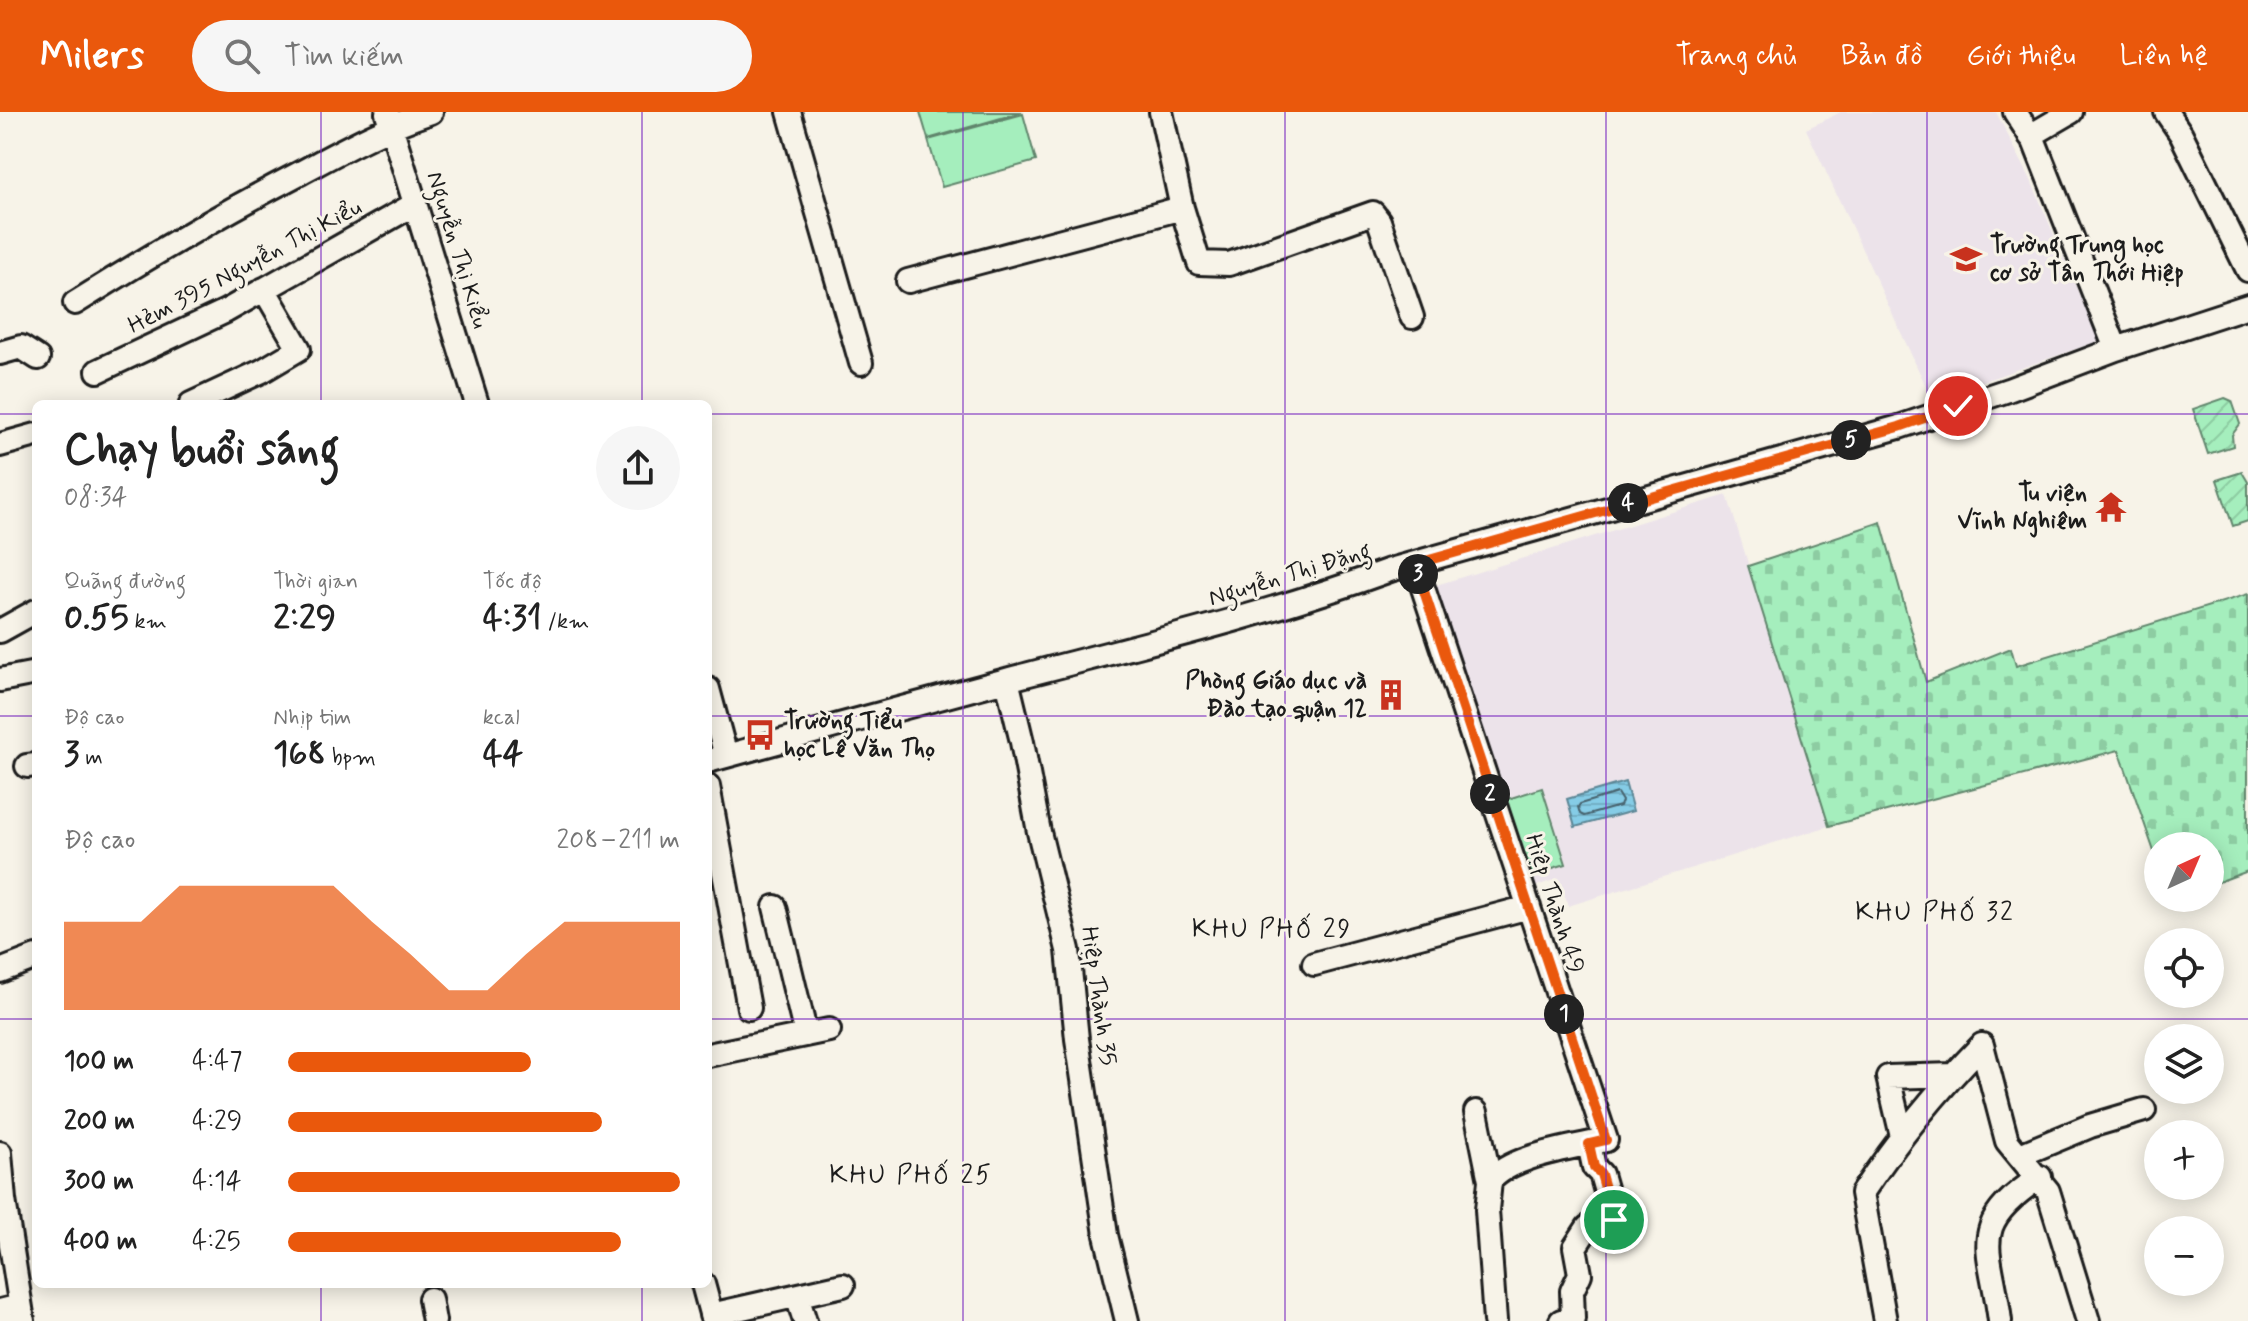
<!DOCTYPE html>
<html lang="vi">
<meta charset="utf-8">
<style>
body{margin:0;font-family:Mynerve,sans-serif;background:#f6f6f6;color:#222;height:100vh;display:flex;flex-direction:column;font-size:30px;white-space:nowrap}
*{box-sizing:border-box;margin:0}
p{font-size:26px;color:#767676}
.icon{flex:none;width:44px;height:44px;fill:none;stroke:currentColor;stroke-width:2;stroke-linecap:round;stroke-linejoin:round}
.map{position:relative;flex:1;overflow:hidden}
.side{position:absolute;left:32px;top:288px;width:680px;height:888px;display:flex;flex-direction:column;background:#fff;border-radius:12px;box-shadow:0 4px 20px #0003}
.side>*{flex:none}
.needle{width:52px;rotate:44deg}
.controls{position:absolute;left:2144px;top:720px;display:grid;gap:16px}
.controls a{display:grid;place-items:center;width:80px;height:80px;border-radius:50%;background:#fff;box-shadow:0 4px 20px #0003;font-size:40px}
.pin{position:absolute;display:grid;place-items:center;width:68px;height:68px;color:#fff;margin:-34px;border:4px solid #fff;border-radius:50%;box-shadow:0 2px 8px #0007}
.km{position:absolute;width:40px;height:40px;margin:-20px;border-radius:50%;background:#222;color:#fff;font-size:22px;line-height:40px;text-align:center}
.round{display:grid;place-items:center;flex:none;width:84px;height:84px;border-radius:42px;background:#f6f6f6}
.summary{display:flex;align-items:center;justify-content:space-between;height:136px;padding:0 32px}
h1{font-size:44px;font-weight:800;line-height:60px}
.figures{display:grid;grid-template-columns:repeat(3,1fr);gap:12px;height:136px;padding:8px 32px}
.figures div{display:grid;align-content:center}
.figures b{font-size:34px;font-weight:800}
.figures small{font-size:22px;font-weight:400}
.figures p{font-size:22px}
.chart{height:224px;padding:16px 32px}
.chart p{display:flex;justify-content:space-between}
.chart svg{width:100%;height:144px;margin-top:8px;fill:#ea580c;opacity:.7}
ul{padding:0 32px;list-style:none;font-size:26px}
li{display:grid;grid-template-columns:128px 96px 1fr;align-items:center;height:60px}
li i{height:20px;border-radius:10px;background:#ea580c}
header{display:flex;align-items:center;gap:48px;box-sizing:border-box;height:112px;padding:0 40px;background:#ea580c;color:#fff}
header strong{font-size:38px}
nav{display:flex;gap:44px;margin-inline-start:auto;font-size:28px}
.search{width:560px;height:72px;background:#f6f6f6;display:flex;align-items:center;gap:20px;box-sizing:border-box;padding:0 28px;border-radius:44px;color:#767676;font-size:30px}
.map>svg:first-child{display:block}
</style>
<header>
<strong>Milers</strong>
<div class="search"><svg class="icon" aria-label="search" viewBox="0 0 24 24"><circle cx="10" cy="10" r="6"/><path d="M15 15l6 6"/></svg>Tìm kiếm</div>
<nav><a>Trang chủ</a><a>Bản đồ</a><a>Giới thiệu</a><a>Liên hệ</a></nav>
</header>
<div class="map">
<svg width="2248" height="1209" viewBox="0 0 2248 1209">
<defs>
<pattern id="cemetery-stones" width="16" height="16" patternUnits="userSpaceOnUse" patternTransform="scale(2)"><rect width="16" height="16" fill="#a5eebd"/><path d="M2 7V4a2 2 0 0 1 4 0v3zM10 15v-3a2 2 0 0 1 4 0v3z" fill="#8dcca2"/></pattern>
<pattern id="garden-furrows" width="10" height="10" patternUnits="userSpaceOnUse" patternTransform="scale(2)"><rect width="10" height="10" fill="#a5eebd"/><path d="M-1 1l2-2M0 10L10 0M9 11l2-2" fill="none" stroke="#8dcca2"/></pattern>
<pattern id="water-rules" width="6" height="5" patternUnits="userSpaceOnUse" patternTransform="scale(2)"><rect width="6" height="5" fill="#85cce6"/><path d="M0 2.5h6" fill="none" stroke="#72afc5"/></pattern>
</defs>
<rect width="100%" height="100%" fill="#f7f3e8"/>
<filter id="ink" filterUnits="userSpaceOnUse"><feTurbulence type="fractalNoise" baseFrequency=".0125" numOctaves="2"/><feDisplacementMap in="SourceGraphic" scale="16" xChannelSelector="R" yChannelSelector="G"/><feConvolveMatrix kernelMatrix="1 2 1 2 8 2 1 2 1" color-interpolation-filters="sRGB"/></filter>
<g filter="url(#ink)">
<path fill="#ece3ea" d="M1841,0H1996L2030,66L2099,229L1932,287L1806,17Z
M1727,383L1829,714L1568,794L1559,766L1534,775L1529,763L1430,475Z"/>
<path fill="#a5eebd" stroke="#60856c" stroke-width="2" d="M920,0H1022L928,27Z
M1023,2L1036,49L942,75L928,28Z
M1542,676L1566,752L1529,763L1505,688Z"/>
<path fill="url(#cemetery-stones)" stroke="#60856c" stroke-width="2" d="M1881,410L1926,570L2011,536L2016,554L2248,482V759L2210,773V734H2158V751L2119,638L1829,714L1748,454Z"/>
<path fill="url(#garden-furrows)" stroke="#60856c" stroke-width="2" d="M2225,286L2232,289L2240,312L2232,323L2233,334L2208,342L2193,297Z
M2242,360L2248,370V409L2233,414L2217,368Z"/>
<path fill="url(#water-rules)" stroke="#5b8695" stroke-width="2" d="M1625,670L1633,699L1575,715L1567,687Z"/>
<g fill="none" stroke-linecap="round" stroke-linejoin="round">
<path stroke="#46626d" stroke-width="2" d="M1617,681L1622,689L1620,694L1584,704L1580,702L1578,695L1580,692Z"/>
<defs>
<path id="minor" d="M789,0L861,251
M1161,0L1182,96L1199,151L1229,152L1373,101L1379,109L1412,205
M2015,0L2034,29L2116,237
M2166,0L2181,22L2248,158
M387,1L477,292
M2030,24L2071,0
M908,169L1182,96
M75,191C148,145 221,102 298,62C343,38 382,16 431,0
M0,241L21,235L38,246
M98,259L226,199L415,92
M191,292L262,259L299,237L264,177
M0,333L36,323
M1415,452L1606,1028C1572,1036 1512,1043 1490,1069
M0,519L36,499
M0,568L36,561
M1007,568L1022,630L1039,720L1068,838L1077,927L1106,1123L1127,1209
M708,577L726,644
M708,649C807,622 907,594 1006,568C1136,534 1264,504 1390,458L1899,315L2008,278L2116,237L2248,194
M27,654L36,653
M708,674L749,896
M775,795L806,923
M1314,852L1529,795
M0,859L36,845
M1982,933L2007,1029L2048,1079L2088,1209
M708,943L829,918
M1476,1000L1490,1069L1487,1098L1495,1209
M1902,1024L1888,965L1953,963
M0,1041L4,1088L23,1209
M2020,1043L2090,1014L2144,998
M703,1172L713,1209
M797,1184L805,1209
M430,1187L434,1209
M0,1199L20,1194
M711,1203L843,1173
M1561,1209L1573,1207L1572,1179L1580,1162L1575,1135L1588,1115L1614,1108L1601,1062L1594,1055L1589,1032
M1885,1209L1862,1081C1897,1028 1937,979 1982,933
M2000,1209C1991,1134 1965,1115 2040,1065"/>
</defs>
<use href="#minor" stroke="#1c1c1c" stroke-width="28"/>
<use href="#minor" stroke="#f7f3e8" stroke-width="22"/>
</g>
</g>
<g fill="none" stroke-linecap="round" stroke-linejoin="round" filter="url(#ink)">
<defs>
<path id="route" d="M1614,1108L1601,1062L1594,1055L1589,1032L1606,1028L1415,452L1899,315L1958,294"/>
</defs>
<use href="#route" stroke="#fff" stroke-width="16"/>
<use href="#route" stroke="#ea580c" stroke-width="10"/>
</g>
<path fill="none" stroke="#7b2cbf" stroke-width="2" stroke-opacity="0.55" d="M321,0V292M642,0V292M963,0V1209M1285,0V1209M1606,0V1209M1927,0V1209M0,302H36M708,302H2248M0,604H36M708,604H2248M0,907H36M708,907H2248M321,1172V1209M642,1172V1209"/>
<defs>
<symbol id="school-bare" viewBox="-9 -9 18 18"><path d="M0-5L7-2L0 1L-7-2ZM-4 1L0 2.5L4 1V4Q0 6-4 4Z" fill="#c8321e" stroke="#f7f3e8" stroke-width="2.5" paint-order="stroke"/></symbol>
<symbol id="temple-bare" viewBox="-9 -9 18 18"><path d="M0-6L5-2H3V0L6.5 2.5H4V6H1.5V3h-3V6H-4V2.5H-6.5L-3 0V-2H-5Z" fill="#c8321e" stroke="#f7f3e8" stroke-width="2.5" paint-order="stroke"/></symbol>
<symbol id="building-bare" viewBox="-9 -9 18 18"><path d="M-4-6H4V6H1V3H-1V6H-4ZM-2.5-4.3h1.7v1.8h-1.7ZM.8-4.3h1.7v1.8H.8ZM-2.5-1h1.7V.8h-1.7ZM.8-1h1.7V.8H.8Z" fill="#c8321e" stroke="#f7f3e8" stroke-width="2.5" paint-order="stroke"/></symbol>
<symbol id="bus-bare" viewBox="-9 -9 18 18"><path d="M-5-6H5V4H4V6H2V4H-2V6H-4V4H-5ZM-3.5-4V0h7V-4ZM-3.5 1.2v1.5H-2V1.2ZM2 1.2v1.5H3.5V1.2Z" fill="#c8321e" stroke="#f7f3e8" stroke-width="2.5" paint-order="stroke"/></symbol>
</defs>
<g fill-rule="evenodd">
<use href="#school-bare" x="1944" y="125" width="44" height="44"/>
<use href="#temple-bare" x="2089" y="373" width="44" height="44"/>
<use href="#building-bare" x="1369" y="561" width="44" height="44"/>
<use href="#bus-bare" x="738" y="601" width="44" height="44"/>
</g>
<g text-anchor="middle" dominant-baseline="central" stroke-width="6" stroke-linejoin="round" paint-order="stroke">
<g font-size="24" font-weight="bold" fill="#1c1c1c" stroke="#f7f3e8" text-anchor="start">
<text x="1990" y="133">Trường Trung học<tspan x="1990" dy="28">cơ sở Tân Thới Hiệp</tspan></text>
<text x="2087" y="381" text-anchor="end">Tu viện<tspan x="2087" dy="28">Vĩnh Nghiêm</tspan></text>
<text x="1367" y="569" text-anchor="end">Phòng Giáo dục và<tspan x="1367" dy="28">Đào tạo quận 12</tspan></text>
<text x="784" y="609">Trường Tiểu<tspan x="784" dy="28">học Lê Văn Thọ</tspan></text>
</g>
<g font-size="24" fill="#1c1c1c" stroke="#f7f3e8">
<text transform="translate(457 138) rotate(73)">Nguyễn Thị Kiểu</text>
<text transform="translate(245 155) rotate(-28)">Hẻm 395 Nguyễn Thị Kiểu</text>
<text transform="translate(1290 463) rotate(-17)">Nguyễn Thị Đặng</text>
<text transform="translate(1554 792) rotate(72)">Hiệp Thành 49</text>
<text transform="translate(1098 884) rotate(82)">Hiệp Thành 35</text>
</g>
<g font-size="26" letter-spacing="2" fill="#1c1c1c" stroke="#f7f3e8">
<text x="1935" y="801">KHU PHỐ 32</text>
<text x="1272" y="818">KHU PHỐ 29</text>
<text x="911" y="1064">KHU PHỐ 25</text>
</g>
</g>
</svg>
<div class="controls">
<a><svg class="needle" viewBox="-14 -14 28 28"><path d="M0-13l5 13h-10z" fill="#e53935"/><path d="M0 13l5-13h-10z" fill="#767676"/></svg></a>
<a><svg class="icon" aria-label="locate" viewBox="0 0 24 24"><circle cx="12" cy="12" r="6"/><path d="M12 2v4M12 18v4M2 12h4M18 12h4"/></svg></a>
<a><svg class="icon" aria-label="layers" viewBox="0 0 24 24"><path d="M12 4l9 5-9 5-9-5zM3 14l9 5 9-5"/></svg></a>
<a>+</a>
<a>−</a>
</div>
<div class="pin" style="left:1614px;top:1108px;background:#1e9e55"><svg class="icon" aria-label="arrive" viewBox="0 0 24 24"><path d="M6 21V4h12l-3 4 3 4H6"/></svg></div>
<div class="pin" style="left:1958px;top:294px;background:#d93025"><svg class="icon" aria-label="check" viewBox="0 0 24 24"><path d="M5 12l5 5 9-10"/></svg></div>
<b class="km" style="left:1564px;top:902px">1</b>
<b class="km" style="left:1490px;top:682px">2</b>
<b class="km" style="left:1418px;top:462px">3</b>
<b class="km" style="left:1628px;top:391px">4</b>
<b class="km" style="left:1851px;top:328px">5</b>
<section class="side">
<div class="summary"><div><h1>Chạy buổi sáng</h1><p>08:34</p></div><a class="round"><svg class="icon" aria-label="share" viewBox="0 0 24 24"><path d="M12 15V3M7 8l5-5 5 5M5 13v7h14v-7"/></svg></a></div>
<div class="figures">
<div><p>Quãng đường</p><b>0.55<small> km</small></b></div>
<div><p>Thời gian</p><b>2:29</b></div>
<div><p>Tốc độ</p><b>4:31<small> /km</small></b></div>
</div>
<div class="figures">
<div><p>Độ cao</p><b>3<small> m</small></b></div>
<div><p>Nhịp tim</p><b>168<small> bpm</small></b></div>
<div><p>kcal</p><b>44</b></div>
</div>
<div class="chart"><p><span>Độ cao</span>208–211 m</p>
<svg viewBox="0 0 160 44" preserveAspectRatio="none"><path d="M0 44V17L10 17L20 17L30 6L40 6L50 6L60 6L70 6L80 17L90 27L100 38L110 38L120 27L130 17L140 17L150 17L160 17V44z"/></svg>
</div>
<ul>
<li><b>100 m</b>4:47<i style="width:62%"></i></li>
<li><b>200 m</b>4:29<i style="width:80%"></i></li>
<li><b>300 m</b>4:14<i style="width:100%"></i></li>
<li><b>400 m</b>4:25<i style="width:85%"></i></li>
</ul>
</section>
</div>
